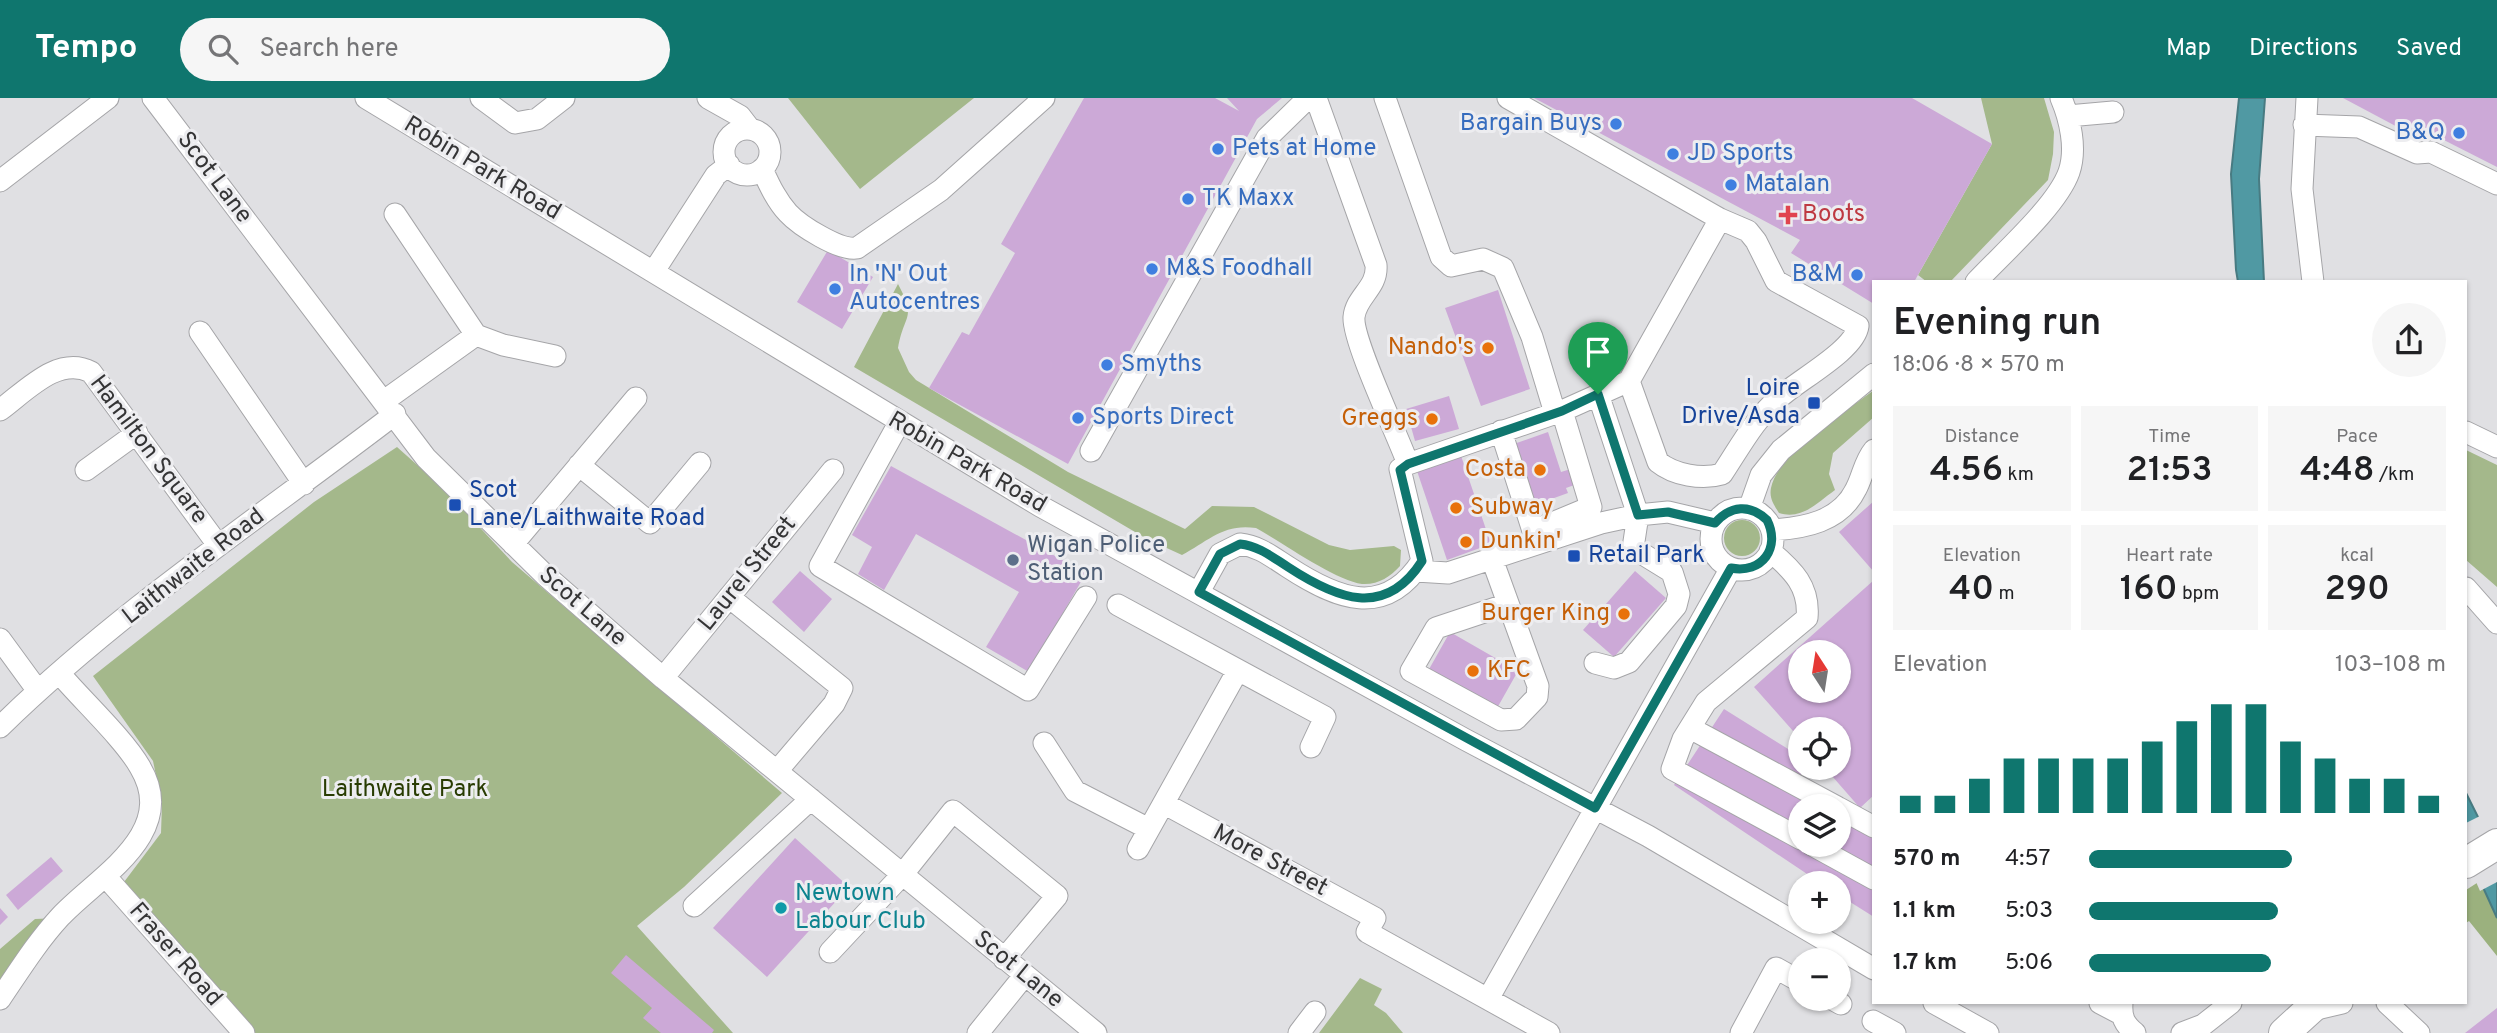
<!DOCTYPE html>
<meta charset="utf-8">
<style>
body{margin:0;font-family:Overpass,sans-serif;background:#f6f6f6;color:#202124;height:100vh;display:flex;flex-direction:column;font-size:26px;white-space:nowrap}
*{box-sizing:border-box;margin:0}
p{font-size:23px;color:#757577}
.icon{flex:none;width:38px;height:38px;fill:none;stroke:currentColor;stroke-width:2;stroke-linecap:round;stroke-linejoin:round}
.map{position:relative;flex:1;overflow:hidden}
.side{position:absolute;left:1872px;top:182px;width:595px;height:724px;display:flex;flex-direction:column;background:#fff;border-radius:0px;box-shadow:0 2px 5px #0004}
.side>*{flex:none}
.needle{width:46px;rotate:348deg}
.buttons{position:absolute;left:1788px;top:542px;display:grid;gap:14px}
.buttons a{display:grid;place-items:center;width:63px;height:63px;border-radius:50%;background:#fff;box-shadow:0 2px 5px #0004;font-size:35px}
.pin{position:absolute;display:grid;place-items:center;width:60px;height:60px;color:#fff;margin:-72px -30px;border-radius:50% 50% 50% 0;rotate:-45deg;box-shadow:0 0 7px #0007}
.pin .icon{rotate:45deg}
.round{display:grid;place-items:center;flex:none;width:74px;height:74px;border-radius:37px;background:#f6f6f6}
.head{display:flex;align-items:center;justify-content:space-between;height:119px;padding:0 21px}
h1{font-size:38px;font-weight:600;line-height:52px}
.stats{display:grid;grid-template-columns:repeat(3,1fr);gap:10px;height:119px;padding:7px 21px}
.stats div{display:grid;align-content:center;border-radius:0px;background:#f6f6f6;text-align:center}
.stats b{font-size:35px;font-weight:600}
.stats small{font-size:19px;font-weight:400}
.stats p{font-size:19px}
.chart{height:196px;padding:14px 21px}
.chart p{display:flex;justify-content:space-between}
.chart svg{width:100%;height:126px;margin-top:7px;stroke:#0f766e;stroke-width:6}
ul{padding:0 21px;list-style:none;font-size:23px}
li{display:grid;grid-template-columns:112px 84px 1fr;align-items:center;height:52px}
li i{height:18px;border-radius:9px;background:#0f766e}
header{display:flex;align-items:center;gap:42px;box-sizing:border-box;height:98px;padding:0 35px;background:#0f766e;color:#fff}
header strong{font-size:33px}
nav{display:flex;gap:38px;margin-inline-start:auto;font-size:24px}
.search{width:490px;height:63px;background:#f6f6f6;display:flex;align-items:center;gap:18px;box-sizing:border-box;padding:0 24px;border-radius:38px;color:#757577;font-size:26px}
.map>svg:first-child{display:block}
</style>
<header>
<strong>Tempo</strong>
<div class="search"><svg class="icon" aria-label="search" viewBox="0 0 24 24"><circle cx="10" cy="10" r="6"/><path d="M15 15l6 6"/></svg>Search here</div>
<nav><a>Map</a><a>Directions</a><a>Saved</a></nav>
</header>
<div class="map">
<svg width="2497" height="935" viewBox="0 0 2497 935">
<rect width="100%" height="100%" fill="#e0e0e3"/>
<path fill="#a4b88b" d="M788,0H974L860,91Z
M1981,0H2044L2054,34L2053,56L2048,82L1950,184H1927L1918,177L1992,46Z
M898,186C917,222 904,215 898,250L909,274L916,282L1068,374L1185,431L1212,408L1254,409L1329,447L1350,452L1394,448L1401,452L1400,468C1390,479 1378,487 1362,486C1336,483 1281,444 1256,430C1224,425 1208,443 1182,457L1147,441L854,269Z
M1874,292V319L1833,355L1829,376L1835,392C1817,405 1802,422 1779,415C1774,407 1769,400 1771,390C1778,354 1847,313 1874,292Z
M397,349L443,390L512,464L782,695L684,789L637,828L733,935H251L124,784L161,735L162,706L153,663L93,578L314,404Z
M2466,352L2497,367V489L2466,462Z
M1724 440a18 18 0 1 1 36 0a18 18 0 1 1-36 0Z
M59,820L0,901V851L35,821Z
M1360,880L1382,891L1374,907L1386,915L1403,935H1319Z"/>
<path fill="#9bb17e" d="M2480,783L2497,820V858L2469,823L2466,825V792Z"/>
<path fill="#5099a3" stroke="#487b82" stroke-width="2" d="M2239,0H2265L2259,81L2264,184H2238L2236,172L2231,76Z
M2466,695L2497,757V820L2466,752Z"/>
<path fill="#e0e0e3" d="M2482,717L2497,749V784L2480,793L2466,761V725Z"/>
<path fill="#cca9d7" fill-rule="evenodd" d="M1084,0H1215L1239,13L1227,0H1282L1257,21L1068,366L929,290L962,234L969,237L1015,155L1001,146Z
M1534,0H1912L1992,46L1914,184H1874V206L1791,155L1800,142Z
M2343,0H2497V69L2436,38L2405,33Z
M828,152L873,179L842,231L797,204Z
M1498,192L1530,291L1481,308L1445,210Z
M1449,298L1459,331L1415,343L1406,311Z
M1548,334L1561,374L1574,370L1580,385L1566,390L1568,395L1532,408L1511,347Z
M1457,346L1491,446L1447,462L1413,361Z
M891,368L1086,475L1029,574L986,549L1019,494L916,436L884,492L858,476L872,449L852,437Z
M1874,403V474L1839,434Z
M800,473L832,501L804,534L772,504Z
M1635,473L1666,500L1614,559L1583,532Z
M1874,482V697L1860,710L1825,670H1839V632H1801V642L1754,589ZM1801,555H1839V593H1801Z
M1450,534L1518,573L1496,612L1428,573Z
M1724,611L1801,659V678L1874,719V819L1839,797V786H1822L1674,687ZM1801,709H1839V747H1801Z
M795,740L849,789L767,879L713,830Z
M51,759L63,773L18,812L6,797Z
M0,810L8,819L0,827Z
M626,857L714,932L712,935H661L643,920L652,910L611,875Z
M2497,910V935H2465Z"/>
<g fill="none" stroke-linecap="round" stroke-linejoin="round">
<defs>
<path id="minor" d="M153,0L426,360L545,477L663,580L1096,935
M366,0L1040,408L1466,642L1648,738L1874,871
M481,0L515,25L537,21L564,0
M708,0L740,18L750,31
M1316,0L1376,167C1378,190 1356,198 1354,219C1352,242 1398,338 1408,366
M1385,0L1441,159L1451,168L1483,161L1503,170L1532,239L1555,315
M1508,0L1720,121L1748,133L1756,143L1776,183L1858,228C1855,252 1800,281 1780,299C1755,320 1740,349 1722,376C1702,382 1674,377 1658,364L1629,283
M2307,0L2302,91L2313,184
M2068,18L2113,14
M2304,27L2359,29L2417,55L2431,54L2497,86
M724 54a23 23 0 1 1 46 0a23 23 0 1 1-46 0Z
M762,71C769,86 776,102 788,115C800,128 840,153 857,150L941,92L1044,0
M0,83L108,0
M654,173L716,77L729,67
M1976,184C2002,156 2057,108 2069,74C2077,51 2070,21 2061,0
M200,234L304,386
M476,237L503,247L555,258
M384,303L476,237L395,116
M0,312C26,293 58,257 91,274L218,447
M899,325L820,468L1028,592L1086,499
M1501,333L1533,433L1591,409L1562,313
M2466,334L2497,349
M1091,353L1267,40L1308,0
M579,367L650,425L700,365
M86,372L137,335
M1711 441a31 31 0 1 1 62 0a31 31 0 1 1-62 0Z
M1749,411L1761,377L1781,352L1874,276
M1772,432C1804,430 1840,424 1856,391C1863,378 1864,364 1874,352
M513,446L636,300
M1770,453C1793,472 1810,489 1807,520L1706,604L1683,641L1672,671L1801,741
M1492,461L1538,588L1537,599L1516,621L1501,622L1411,573L1436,530L1508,506
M1416,473L1448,475L1601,425L1638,417L1668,414L1715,425
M2466,490L2497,525
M1199,494L1220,456L1240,446C1259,448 1272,459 1288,469C1337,501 1385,521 1422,463L1400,371L1408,366L1562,313L1629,283L1720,121
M729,499L842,590L834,606L777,673
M1118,507L1325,619L1311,649
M0,541L38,593
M1595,565L1614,570L1629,564L1676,508L1679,496L1672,474L1633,450L1638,417L1598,296
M663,580L833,372
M0,629C120,512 262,418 395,316
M1690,630L1837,709
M1044,645L1075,693L1147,730
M1165,706L1375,820L1367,834L1549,935
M1839,710L1874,729
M1812,747L1874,781
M1138,751L1238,572
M106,779L244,935
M694,808L811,701
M830,854L902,777L953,713L1057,798L1004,861
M0,901C19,873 37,844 60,819C97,779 180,736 140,669C124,641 82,602 60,576
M1488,901L1731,470
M1832,901L1841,906
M1934,905L1988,935
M2100,905L2121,916
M2122,905C2121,919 2124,926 2135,935
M2387,905L2419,935
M2308,913L2342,905
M1873,923L1895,935
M978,935L1024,878
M1299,935L1315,914
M1741,935L1776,870L1801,884
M2182,935L2203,927L2231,905"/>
<path id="highway" d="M2466,765L2497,746
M2284,935L2317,905"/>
</defs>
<use href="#minor" stroke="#a5a5a8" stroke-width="23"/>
<use href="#highway" stroke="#a5a5a8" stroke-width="32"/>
<use href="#minor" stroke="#fff" stroke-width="21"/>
<use href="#highway" stroke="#fff" stroke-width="30"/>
</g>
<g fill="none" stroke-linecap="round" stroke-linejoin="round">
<defs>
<path id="route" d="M1598,296L1638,417L1668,414L1715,425C1731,407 1750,406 1767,422C1781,450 1762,476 1731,470L1595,710L1199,494L1220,456L1240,446C1259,448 1272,459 1288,469C1337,501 1385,521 1422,463L1400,372L1408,366L1562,313Z"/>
</defs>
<use href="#route" stroke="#fff" stroke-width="14"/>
<use href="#route" stroke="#0f766e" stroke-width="9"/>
</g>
<g fill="#3f7fe0" stroke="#ededf0" stroke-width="2.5">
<circle cx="1616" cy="26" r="7"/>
<circle cx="2459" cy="35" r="7"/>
<circle cx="1218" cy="51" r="7"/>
<circle cx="1673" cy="56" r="7"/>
<circle cx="1731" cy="87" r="7"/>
<circle cx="1188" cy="101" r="7"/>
<circle cx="1152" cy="171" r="7"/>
<circle cx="1857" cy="177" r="7"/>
<circle cx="835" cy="191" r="7"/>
<circle cx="1107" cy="267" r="7"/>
<circle cx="1078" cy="320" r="7"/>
</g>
<path fill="#e0444e" stroke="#ededf0" stroke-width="2.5" d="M1784.5 106.5h7v7h7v7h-7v7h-7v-7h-7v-7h7z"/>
<g fill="#e8710a" stroke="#ededf0" stroke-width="2.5">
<circle cx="1488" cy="250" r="7"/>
<circle cx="1432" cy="321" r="7"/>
<circle cx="1540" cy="372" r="7"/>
<circle cx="1456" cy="410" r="7"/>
<circle cx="1466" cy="444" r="7"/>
<circle cx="1624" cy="516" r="7"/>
<circle cx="1473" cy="573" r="7"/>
</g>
<g fill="#1a4fb4" stroke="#ededf0" stroke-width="2.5">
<rect x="1807" y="298" width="14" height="14" rx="3.5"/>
<rect x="448" y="400" width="14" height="14" rx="3.5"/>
<rect x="1567" y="451" width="14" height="14" rx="3.5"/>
</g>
<circle fill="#5c6f8a" stroke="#ededf0" stroke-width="2.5" cx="1013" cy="462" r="7"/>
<circle fill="#0f9aa8" stroke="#ededf0" stroke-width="2.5" cx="781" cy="810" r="7"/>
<g text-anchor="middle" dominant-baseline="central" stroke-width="6" stroke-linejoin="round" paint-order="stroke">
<g font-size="24" fill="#366cbe" stroke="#ededf0" text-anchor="start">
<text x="1602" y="26" text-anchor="end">Bargain Buys</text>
<text x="2445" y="35" text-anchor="end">B&amp;Q</text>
<text x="1232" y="51">Pets at Home</text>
<text x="1687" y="56">JD Sports</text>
<text x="1745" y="87">Matalan</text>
<text x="1202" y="101">TK Maxx</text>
<text x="1166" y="171">M&amp;S Foodhall</text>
<text x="849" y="177">In 'N' Out<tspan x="849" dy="28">Autocentres</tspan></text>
<text x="1843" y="177" text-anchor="end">B&amp;M</text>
<text x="1121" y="267">Smyths</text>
<text x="1092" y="320">Sports Direct</text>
</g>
<g font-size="24" fill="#353536" stroke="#ededf0">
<text transform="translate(482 71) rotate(31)">Robin Park Road</text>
<text transform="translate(214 80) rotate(53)">Scot Lane</text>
<text transform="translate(148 352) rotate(53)">Hamilton Square</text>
<text transform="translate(967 365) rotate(30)">Robin Park Road</text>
<text transform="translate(194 469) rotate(-38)">Laithwaite Road</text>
<text transform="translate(748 476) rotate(-51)">Laurel Street</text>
<text transform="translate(582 509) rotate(41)">Scot Lane</text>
<text transform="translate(1270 763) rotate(28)">More Street</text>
<text transform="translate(175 857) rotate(49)">Fraser Road</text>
<text transform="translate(1018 872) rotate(39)">Scot Lane</text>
</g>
<g font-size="24" fill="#be3a42" stroke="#ededf0" text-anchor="start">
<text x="1802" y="117">Boots</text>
</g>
<g font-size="24" fill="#c56008" stroke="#ededf0" text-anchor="end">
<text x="1474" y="250">Nando's</text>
<text x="1418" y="321">Greggs</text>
<text x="1526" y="372">Costa</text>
<text x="1470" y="410" text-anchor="start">Subway</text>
<text x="1480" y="444" text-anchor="start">Dunkin'</text>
<text x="1610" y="516">Burger King</text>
<text x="1487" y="573" text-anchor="start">KFC</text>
</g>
<g font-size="24" fill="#164399" stroke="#ededf0" text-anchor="start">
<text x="1800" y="291" text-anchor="end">Loire<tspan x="1800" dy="28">Drive/Asda</tspan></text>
<text x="469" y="393">Scot<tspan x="469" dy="28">Lane/Laithwaite Road</tspan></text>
<text x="1588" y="458">Retail Park</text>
</g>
<g font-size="24" fill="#4e5e75" stroke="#ededf0" text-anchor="start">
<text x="1027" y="448">Wigan Police<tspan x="1027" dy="28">Station</tspan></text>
</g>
<g font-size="24" fill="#293c02" stroke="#ededf0">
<text x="405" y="692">Laithwaite Park</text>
</g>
<g font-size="24" fill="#0d838f" stroke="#ededf0" text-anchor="start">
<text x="795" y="796">Newtown<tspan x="795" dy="28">Labour Club</tspan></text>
</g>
</g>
</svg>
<div class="buttons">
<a><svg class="needle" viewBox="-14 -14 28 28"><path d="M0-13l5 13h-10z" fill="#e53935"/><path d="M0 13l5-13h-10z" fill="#757577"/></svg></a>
<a><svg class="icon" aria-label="locate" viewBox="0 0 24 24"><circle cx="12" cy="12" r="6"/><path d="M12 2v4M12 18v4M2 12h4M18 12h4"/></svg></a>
<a><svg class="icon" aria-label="layers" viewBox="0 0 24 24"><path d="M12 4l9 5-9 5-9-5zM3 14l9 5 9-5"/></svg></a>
<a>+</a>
<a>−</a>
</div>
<div class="pin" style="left:1598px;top:296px;background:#1e9e55"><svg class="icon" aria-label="arrive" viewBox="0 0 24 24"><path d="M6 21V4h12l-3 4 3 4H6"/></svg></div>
<section class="side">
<div class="head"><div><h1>Evening run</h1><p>18:06 · 8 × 570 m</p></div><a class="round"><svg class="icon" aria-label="share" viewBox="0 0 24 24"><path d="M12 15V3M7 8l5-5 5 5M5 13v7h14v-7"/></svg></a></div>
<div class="stats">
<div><p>Distance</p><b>4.56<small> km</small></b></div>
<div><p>Time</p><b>21:53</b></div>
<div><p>Pace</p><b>4:48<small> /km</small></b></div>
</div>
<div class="stats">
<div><p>Elevation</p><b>40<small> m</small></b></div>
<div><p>Heart rate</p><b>160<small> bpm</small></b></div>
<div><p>kcal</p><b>290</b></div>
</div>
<div class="chart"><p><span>Elevation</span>103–108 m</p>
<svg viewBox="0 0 160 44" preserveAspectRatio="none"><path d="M5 44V38M15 44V38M25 44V32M35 44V25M45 44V25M55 44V25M65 44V25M75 44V19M85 44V12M95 44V6M105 44V6M115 44V19M125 44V25M135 44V32M145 44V32M155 44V38"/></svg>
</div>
<ul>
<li><b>570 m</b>4:57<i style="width:57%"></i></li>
<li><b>1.1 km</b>5:03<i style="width:53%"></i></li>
<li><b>1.7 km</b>5:06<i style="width:51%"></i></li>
</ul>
</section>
</div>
